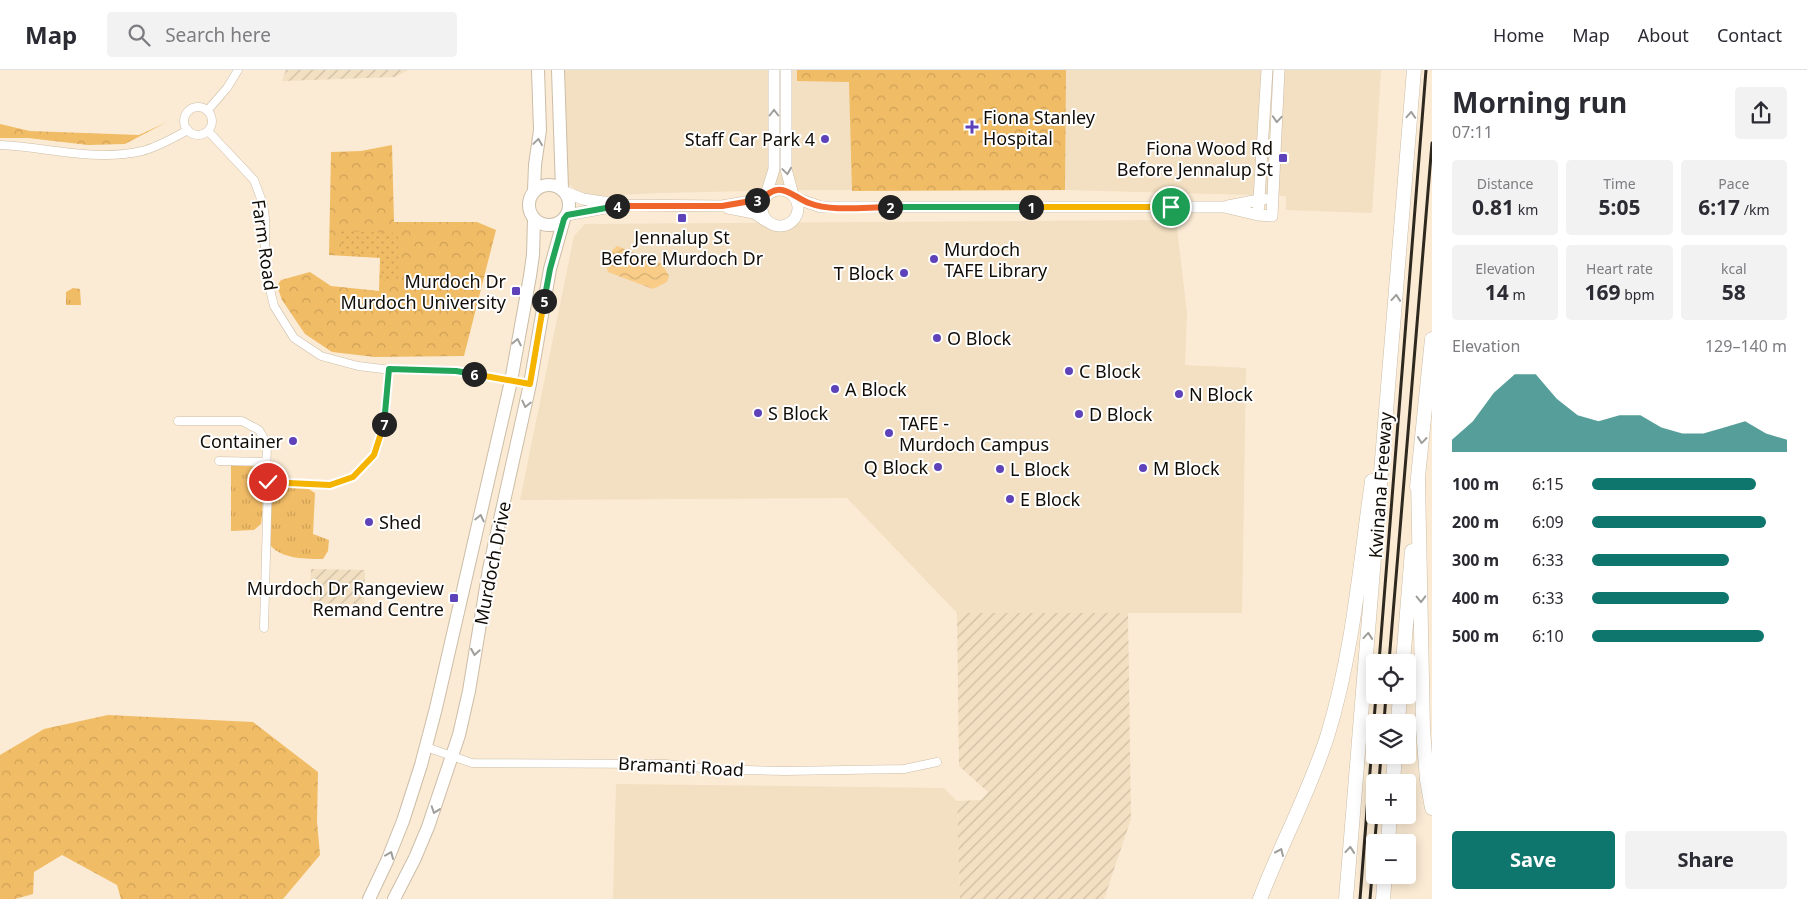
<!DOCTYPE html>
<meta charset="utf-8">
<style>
body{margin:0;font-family:"Noto Sans",sans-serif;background:#f2f2f3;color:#2b2b33;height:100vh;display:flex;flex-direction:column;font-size:19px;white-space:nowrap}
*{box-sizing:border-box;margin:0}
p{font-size:16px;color:#7c7c81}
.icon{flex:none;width:28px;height:28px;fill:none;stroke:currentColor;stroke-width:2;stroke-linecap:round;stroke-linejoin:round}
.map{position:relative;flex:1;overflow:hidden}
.panel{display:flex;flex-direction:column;background:#fff;width:375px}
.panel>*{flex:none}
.fabs{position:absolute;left:1366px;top:584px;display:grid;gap:10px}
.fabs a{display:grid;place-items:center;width:50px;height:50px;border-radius:5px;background:#fff;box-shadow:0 2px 12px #0003;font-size:25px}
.pin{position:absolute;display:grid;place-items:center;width:42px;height:42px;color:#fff;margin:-21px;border:2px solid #fff;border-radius:50%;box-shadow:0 1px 5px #0007}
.km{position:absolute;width:25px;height:25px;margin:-12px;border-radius:50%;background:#222;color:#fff;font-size:14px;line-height:25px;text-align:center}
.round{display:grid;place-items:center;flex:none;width:52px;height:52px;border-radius:5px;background:#f2f2f3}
.head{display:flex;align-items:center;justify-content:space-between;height:85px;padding:0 20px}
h1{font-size:28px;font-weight:700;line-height:38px}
.metrics{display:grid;grid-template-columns:repeat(3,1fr);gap:8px;height:85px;padding:5px 20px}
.metrics div{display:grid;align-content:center;border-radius:5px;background:#f2f2f3;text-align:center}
.metrics b{font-size:21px;font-weight:700}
.metrics small{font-size:14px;font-weight:400}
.metrics p{font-size:14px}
.chart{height:140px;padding:10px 20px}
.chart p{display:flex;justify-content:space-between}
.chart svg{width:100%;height:90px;margin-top:5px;fill:#0f766e;opacity:.7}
.primary-button{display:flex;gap:10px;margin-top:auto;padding:10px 20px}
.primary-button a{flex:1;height:58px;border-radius:5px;background:#0f766e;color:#fff;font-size:20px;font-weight:700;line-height:58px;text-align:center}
.primary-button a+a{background:#f2f2f3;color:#2b2b33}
ul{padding:0 20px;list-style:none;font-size:16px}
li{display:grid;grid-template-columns:80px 60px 1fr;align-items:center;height:38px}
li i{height:12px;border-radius:6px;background:#0f766e}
header{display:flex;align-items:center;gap:30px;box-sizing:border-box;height:70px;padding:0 25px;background:#fff;border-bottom:1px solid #e1e1e2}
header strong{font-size:24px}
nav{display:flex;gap:28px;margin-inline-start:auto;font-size:18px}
.search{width:350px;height:45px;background:#f2f2f3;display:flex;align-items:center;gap:12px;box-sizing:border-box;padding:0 18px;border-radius:5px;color:#7c7c81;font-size:19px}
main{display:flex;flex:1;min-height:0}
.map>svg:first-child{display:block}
</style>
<header>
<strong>Map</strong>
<div class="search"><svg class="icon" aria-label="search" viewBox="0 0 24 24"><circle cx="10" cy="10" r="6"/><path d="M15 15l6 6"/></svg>Search here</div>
<nav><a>Home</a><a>Map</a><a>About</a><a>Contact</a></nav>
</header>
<main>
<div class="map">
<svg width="1432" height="829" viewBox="0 0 1432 829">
<defs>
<pattern id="industrial-furrows" width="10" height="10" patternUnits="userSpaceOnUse" patternTransform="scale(1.25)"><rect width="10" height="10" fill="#f3dfc1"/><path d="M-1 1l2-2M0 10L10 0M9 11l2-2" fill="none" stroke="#cfbea4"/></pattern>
<pattern id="grass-tufts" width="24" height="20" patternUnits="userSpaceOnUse" patternTransform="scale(1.25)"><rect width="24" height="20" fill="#f1bc66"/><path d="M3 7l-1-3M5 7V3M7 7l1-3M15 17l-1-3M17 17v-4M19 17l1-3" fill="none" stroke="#cea057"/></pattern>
<pattern id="forest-crowns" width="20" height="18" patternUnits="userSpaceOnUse" patternTransform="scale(1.25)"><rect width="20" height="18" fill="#f1bc66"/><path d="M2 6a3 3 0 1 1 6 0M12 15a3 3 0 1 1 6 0" fill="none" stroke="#cea057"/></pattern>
<pattern id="garden-dots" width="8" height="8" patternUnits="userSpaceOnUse" patternTransform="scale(1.25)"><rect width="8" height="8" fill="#f1bc66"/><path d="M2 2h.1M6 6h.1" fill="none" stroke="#cea057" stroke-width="1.8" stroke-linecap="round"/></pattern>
<pattern id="water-waves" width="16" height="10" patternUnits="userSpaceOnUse" patternTransform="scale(1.25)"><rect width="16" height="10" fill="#f9cc87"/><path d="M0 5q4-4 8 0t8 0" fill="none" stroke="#d4ae73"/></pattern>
</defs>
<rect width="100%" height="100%" fill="#fbebd4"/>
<path fill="#f3dfc1" d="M565,0H1381L1372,143L1286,140V126L1065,120H807L657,123L586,127L568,114Z
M1176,150L1187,243L1185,295L1246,298L1242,543H957L847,428L520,430L574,166L585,154Z
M616,714L944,718L957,731L960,829H613Z"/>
<path fill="url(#industrial-furrows)" d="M286,0H409L395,7L282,11Z
M311,499L365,500L364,534L310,533Z
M957,543H1128L1131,749L1104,829H960L957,731L981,730L988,722L959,696Z"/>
<path fill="url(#grass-tufts)" d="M73,218L80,219L81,235H66V222Z
M231,395C237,395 249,393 254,397C265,405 263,441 261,454L254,460L231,461Z
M288,418H307L315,423L313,464L329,470L328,481L323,489C307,489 282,489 271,476C266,469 269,433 275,426C278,422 283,420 288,418Z"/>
<path fill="url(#forest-crowns)" d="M797,0H1066L1065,120L852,121L849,12L797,11Z
M167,52L125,74L88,75L28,68H0V54L30,61L139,65Z
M392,75L394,152H477L496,160L464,286L375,287L332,282L305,264L282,230L277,216L281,210L310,202L331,216L379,221L380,188L329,185L331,82L361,81Z
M108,645L253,652L318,702L317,751L320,785L283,829H121L117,815L62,785L34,802L33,824L15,829H0V685L44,659Z"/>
<path fill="url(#garden-dots)" d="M341,161L398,163V211L382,210L381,185L341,184Z"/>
<path fill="url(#water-waves)" d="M617,176L662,194L669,206L667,212L653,219L608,202C604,192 609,182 617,176Z"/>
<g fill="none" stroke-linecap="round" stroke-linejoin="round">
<defs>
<path id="street" d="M184 51a14 14 0 1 1 28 0a14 14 0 1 1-28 0Z
M207,41L227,18L238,0
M208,61L254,110L263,134L265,148V198L274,236L294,268L321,286L358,296L383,299L456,301L530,314
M0,75C48,77 95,92 142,81C158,77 173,68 188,60
M178,351H242L259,360L267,374L266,407L268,412L330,415L353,407L374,385L384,357L389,299
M219,391L266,392
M264,558L268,412
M426,677L472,693L666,694L710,699L785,701L904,699L937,692"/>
<path id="secondary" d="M786,0V99L793,125
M762 138a18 18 0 1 1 36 0a18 18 0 1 1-36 0Z
M565,122L583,129L623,135L722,136L763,129
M766,125L774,99V0
M795,128L821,137H1224L1258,145L1272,146L1279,0
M1228,136L1264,129
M728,138L754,143L766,151
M567,145L616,136
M1258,145L1267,0"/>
<path id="primary" d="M558,0L562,119
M529 135a20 20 0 1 1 40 0a20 20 0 1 1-40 0Z
M534,121L535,95L540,60L538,0
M369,829L387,791L403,751L421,695L436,638L511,311L530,206L533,185L534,149
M394,829L415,788L428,757L459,665L469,621L489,499L530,314L550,199L564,149"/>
<path id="highway" d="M1418,410L1423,659L1427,710L1432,738
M1417,417L1432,269
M1403,592L1412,481
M1398,652L1400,625
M1393,712L1395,685
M1388,772L1390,745
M1260,829C1281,774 1310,721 1328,664C1353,582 1360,495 1372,411
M1346,829L1414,0
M1383,829L1385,805"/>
</defs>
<use href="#street" stroke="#ccbda7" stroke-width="9"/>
<use href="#secondary" stroke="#ccbda7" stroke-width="12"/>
<use href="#primary" stroke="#ccbda7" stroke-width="14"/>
<use href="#highway" stroke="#ccbda7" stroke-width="15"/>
<use href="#street" stroke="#fff" stroke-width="8"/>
<use href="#secondary" stroke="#fff" stroke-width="11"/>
<use href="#primary" stroke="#fff" stroke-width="12"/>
<use href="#highway" stroke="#fff" stroke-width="14"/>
<path stroke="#2e281f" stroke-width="3" d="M1379,592L1426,0
M1389,592L1432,73
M1384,652L1386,625
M1379,712L1381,685
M1360,829L1376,625
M1370,829L1377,745"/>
</g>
<defs><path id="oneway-chevron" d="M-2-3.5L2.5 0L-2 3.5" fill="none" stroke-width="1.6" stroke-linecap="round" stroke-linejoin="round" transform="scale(1.25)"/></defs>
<g stroke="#a09e9b">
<use href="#oneway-chevron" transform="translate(774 43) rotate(-90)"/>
<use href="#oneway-chevron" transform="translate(1411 45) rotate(-86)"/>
<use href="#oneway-chevron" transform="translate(1277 49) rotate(94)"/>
<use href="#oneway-chevron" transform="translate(538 72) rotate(-82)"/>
<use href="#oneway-chevron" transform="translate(787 101) rotate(82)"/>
<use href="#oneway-chevron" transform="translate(1396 228) rotate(-85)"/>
<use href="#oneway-chevron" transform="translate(517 272) rotate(-78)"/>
<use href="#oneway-chevron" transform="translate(526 334) rotate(103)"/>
<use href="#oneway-chevron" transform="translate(1422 370) rotate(96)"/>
<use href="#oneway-chevron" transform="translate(480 448) rotate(-77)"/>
<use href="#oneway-chevron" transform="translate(1421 529) rotate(89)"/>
<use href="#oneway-chevron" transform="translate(1368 566) rotate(-85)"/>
<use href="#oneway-chevron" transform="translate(475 582) rotate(100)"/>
<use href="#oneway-chevron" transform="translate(435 740) rotate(109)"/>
<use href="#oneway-chevron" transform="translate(1350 780) rotate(-85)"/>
<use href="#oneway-chevron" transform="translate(1280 782) rotate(-66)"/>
<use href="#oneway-chevron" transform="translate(390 785) rotate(-67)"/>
</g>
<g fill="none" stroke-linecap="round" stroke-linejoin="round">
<defs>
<path id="split-1" d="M1031,137H1171"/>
<path id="split-2" d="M890,137H1031"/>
<path id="split-3" d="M757,130C765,128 769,121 777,120C787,118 798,129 809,133C832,142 865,137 890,137"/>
<path id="split-4" d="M617,136H722L757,130"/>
<path id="split-5" d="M544,231L550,199L564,149L567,145L617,136"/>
<path id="split-6" d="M474,304L530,314L544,231"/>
<path id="split-7" d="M384,354L389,299L456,301L474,304"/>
<path id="split-8" d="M268,412L330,415L353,407L374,385L384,354"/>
</defs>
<use href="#split-1" stroke="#fff" stroke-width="10"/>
<use href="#split-2" stroke="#fff" stroke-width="10"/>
<use href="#split-3" stroke="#fff" stroke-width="10"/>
<use href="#split-4" stroke="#fff" stroke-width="10"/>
<use href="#split-5" stroke="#fff" stroke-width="10"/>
<use href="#split-6" stroke="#fff" stroke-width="10"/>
<use href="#split-7" stroke="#fff" stroke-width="10"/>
<use href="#split-8" stroke="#fff" stroke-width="10"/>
<use href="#split-1" stroke="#f5b400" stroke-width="6"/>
<use href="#split-2" stroke="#22a559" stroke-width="6"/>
<use href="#split-3" stroke="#f0652b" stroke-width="6"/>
<use href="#split-4" stroke="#f0652b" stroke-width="6"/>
<use href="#split-5" stroke="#22a559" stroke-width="6"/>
<use href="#split-6" stroke="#f5b400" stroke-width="6"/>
<use href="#split-7" stroke="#22a559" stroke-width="6"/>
<use href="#split-8" stroke="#f5b400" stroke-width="6"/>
</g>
<g fill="#5d42ba" stroke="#fff" stroke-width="2">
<path d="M969.5 49.5h5v5h5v5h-5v5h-5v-5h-5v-5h5z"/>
<circle cx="825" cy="69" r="5"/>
<rect x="1278" y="83" width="10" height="10" rx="2.5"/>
<rect x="677" y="143" width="10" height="10" rx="2.5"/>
<circle cx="934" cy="189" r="5"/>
<circle cx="904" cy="203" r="5"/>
<rect x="511" y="216" width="10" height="10" rx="2.5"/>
<circle cx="937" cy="268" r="5"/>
<circle cx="1069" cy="301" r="5"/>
<circle cx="835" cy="319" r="5"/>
<circle cx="1179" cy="324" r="5"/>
<circle cx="758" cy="343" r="5"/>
<circle cx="1079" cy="344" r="5"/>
<circle cx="889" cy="363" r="5"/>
<circle cx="293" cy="371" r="5"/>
<circle cx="938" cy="397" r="5"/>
<circle cx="1143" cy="398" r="5"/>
<circle cx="1000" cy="399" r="5"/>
<circle cx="1010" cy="429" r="5"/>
<circle cx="369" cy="452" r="5"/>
<rect x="449" y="523" width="10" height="10" rx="2.5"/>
</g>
<g text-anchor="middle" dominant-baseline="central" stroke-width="4" stroke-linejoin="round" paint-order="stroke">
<g font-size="18" fill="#110c05" stroke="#fff" text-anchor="start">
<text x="983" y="47">Fiona Stanley<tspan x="983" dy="21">Hospital</tspan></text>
<text x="815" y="69" text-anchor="end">Staff Car Park 4</text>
<text x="1273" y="78" text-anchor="end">Fiona Wood Rd<tspan x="1273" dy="21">Before Jennalup St</tspan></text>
<text x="682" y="167" text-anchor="middle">Jennalup St<tspan x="682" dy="21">Before Murdoch Dr</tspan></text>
<text x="944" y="179">Murdoch<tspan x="944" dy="21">TAFE Library</tspan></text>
<text x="894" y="203" text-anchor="end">T Block</text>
<text x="506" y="211" text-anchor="end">Murdoch Dr<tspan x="506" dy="21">Murdoch University</tspan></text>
<text x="947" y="268">O Block</text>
<text x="1079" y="301">C Block</text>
<text x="845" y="319">A Block</text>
<text x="1189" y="324">N Block</text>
<text x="768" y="343">S Block</text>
<text x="1089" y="344">D Block</text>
<text x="899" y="353">TAFE -<tspan x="899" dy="21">Murdoch Campus</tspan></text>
<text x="283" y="371" text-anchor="end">Container</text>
<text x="928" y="397" text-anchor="end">Q Block</text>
<text x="1153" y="398">M Block</text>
<text x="1010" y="399">L Block</text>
<text x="1020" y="429">E Block</text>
<text x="379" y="452">Shed</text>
<text x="444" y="518" text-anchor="end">Murdoch Dr Rangeview<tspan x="444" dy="21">Remand Centre</tspan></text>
</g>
<g font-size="18" fill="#110c05" stroke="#fff">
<text transform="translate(265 175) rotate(82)">Farm Road</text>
<text transform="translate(1380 415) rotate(-86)">Kwinana Freeway</text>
<text transform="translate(492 493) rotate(-79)">Murdoch Drive</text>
<text transform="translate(681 696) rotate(3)">Bramanti Road</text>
</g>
</g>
</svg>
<div class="fabs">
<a><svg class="icon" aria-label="locate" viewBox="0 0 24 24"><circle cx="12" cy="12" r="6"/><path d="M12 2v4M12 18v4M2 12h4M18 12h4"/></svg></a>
<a><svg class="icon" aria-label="layers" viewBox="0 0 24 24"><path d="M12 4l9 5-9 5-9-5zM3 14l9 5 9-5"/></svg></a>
<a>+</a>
<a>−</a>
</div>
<div class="pin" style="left:1171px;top:137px;background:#1e9e55"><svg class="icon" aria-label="arrive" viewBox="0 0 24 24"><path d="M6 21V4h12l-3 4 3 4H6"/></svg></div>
<div class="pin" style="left:268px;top:412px;background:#d93025"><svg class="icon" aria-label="check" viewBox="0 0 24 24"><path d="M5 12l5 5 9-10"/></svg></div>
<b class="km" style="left:1031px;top:137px">1</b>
<b class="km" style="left:890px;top:137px">2</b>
<b class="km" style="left:757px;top:130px">3</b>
<b class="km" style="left:617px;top:136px">4</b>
<b class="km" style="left:544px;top:231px">5</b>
<b class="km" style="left:474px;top:304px">6</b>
<b class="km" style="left:384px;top:354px">7</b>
</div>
<section class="panel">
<div class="head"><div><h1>Morning run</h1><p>07:11</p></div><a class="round"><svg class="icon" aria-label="share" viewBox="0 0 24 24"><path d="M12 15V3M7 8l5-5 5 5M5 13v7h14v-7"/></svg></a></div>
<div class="metrics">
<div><p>Distance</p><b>0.81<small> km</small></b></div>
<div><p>Time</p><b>5:05</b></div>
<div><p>Pace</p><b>6:17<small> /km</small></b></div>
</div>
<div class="metrics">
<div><p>Elevation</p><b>14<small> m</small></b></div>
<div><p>Heart rate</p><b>169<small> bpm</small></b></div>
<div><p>kcal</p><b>58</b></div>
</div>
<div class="chart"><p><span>Elevation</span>129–140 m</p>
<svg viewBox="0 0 160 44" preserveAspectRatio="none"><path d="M0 44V38L10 29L20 15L30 6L40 6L50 18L60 26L70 29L80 26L90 26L100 32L110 35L120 35L130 32L140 29L150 35L160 38V44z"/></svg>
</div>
<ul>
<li><b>100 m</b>6:15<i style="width:84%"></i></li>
<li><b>200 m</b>6:09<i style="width:89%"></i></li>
<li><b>300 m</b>6:33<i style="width:70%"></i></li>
<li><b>400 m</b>6:33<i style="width:70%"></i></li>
<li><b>500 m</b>6:10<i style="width:88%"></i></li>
</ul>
<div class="primary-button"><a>Save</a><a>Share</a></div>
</section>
</main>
